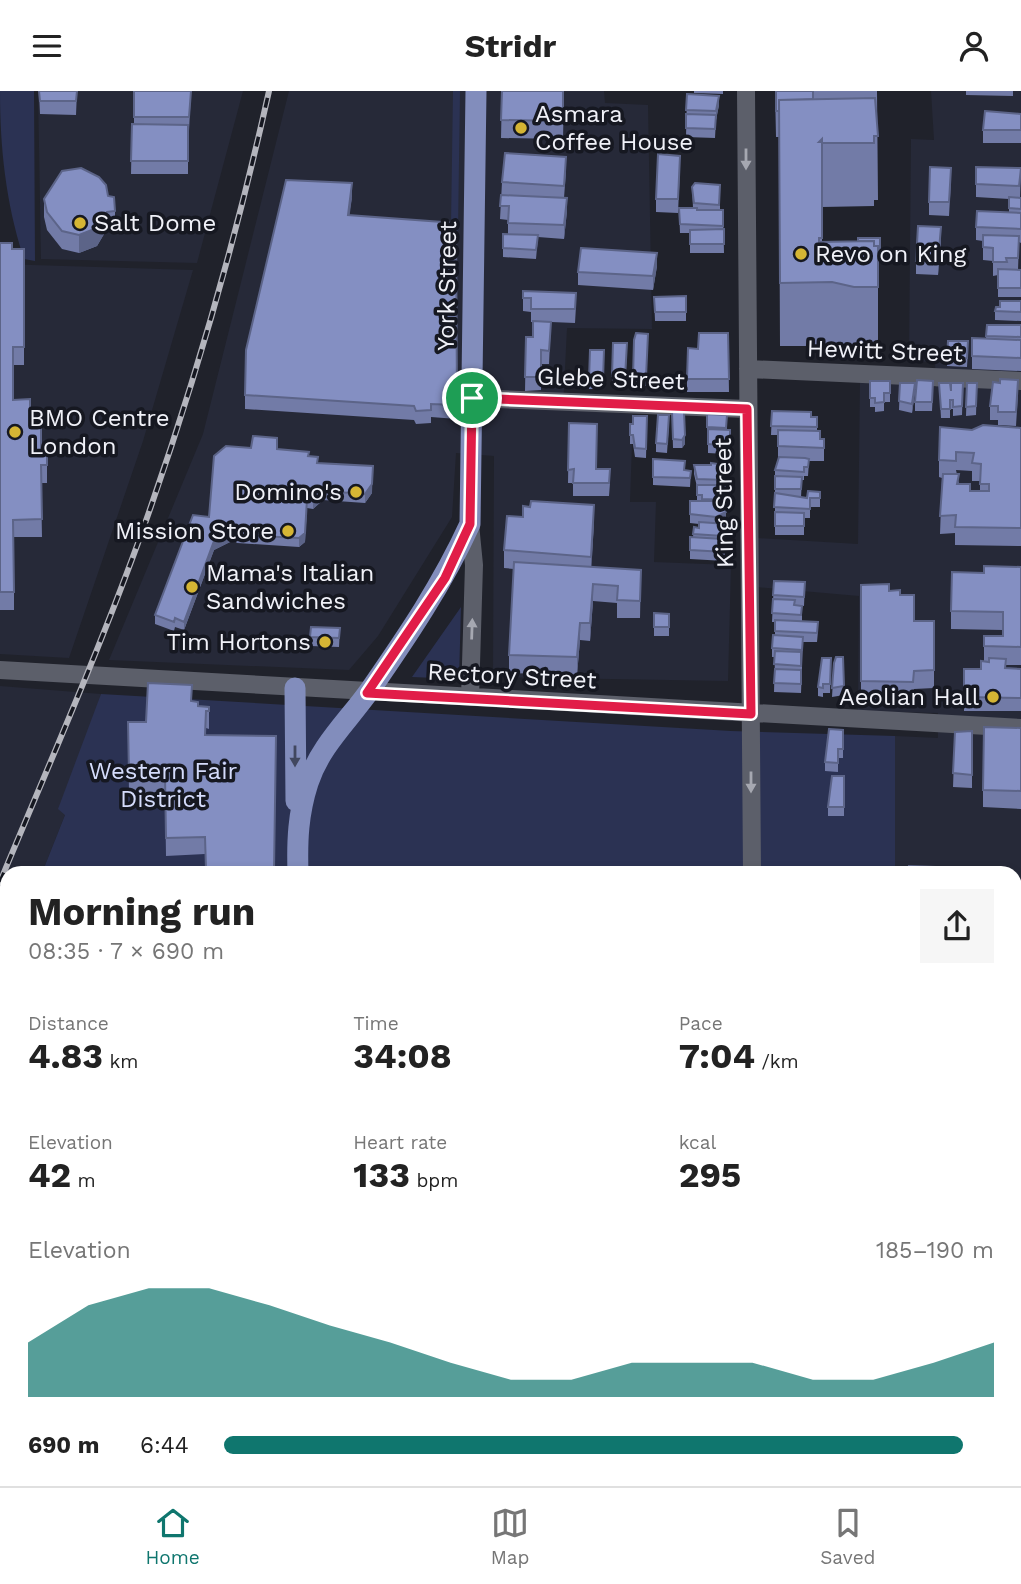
<!DOCTYPE html>
<meta charset="utf-8">
<style>
body{margin:0;font-family:"Work Sans",sans-serif;background:#f6f6f6;color:#222;height:100vh;display:flex;flex-direction:column;font-size:26px;white-space:nowrap}
*{box-sizing:border-box;margin:0}
p{font-size:23px;color:#767676}
.icon{flex:none;width:38px;height:38px;fill:none;stroke:currentColor;stroke-width:2;stroke-linecap:round;stroke-linejoin:round}
.map{position:relative;flex:1;overflow:hidden}
.details{position:absolute;left:0px;top:775px;width:1022px;height:621px;display:flex;flex-direction:column;background:#fff;border-radius:21px 21px 0 0;box-shadow:0 4px 10px #0003}
.details>*{flex:none}
.pin{position:absolute;display:grid;place-items:center;width:60px;height:60px;color:#fff;margin:-30px;border:4px solid #fff;border-radius:50%;box-shadow:0 2px 7px #0007}
.round{display:grid;place-items:center;flex:none;width:74px;height:74px;border-radius:0px;background:#f6f6f6}
.headline{display:flex;align-items:center;justify-content:space-between;height:119px;padding:0 28px}
h1{font-size:38px;font-weight:700;line-height:52px}
.figures{display:grid;grid-template-columns:repeat(3,1fr);gap:10px;height:119px;padding:7px 28px}
.figures div{display:grid;align-content:center}
.figures b{font-size:35px;font-weight:700}
.figures small{font-size:19px;font-weight:400}
.figures p{font-size:19px}
.chart{height:196px;padding:14px 28px}
.chart p{display:flex;justify-content:space-between}
.chart svg{width:100%;height:126px;margin-top:7px;fill:#0f766e;opacity:.7}
ul{padding:0 28px;list-style:none;font-size:23px}
li{display:grid;grid-template-columns:112px 84px 1fr;align-items:center;height:52px}
li i{height:18px;border-radius:9px;background:#0f766e}
header{display:flex;justify-content:space-between;align-items:center;height:91px;padding:0 28px;background:#fff;font-size:32px;font-weight:700}
.dock{display:flex;justify-content:space-around;align-items:center;height:98px;border-top:2px solid #e0e0e0;background:#fff;font-size:19px;color:#767676}
.dock a{display:grid;justify-items:center;gap:4px}
.dock .active{color:#0f766e}
.map>svg:first-child{display:block}
</style>
<header><svg class="icon" aria-label="menu" viewBox="0 0 24 24"><path d="M4 6h16M4 12h16M4 18h16"/></svg>Stridr<svg class="icon" aria-label="person" viewBox="0 0 24 24"><circle cx="12" cy="8" r="4"/><path d="M4 21q1-7 8-7t8 7"/></svg></header>
<div class="map">
<svg width="1021" height="1395" viewBox="0 0 1021 1395">
<rect width="100%" height="100%" fill="#20222b"/>
<path fill="#262938" d="M38,0H243L197,172L41,168Z
M289,0H604L605,12L648,14L652,238L567,237L563,318L633,323L630,411H656L654,471L731,474L728,590L493,586L494,365L456,362L452,426L378,545L349,579L109,569L203,343Z
M931,0H1021V1041H1015V782H895V645L938,647V622L858,620L859,505L756,496V447L858,453L860,288L936,296L935,271L909,270L911,48L934,49Z
M0,173L193,179L143,350L69,567L0,563Z
M0,595L101,603L65,724L42,782H7V866L0,882Z"/>
<path fill="#2b3253" d="M0,0H34L35,170L24,168C6,113 0,58 0,0Z
M453,0H460L458,140H443L451,134Z
M461,516L459,588L412,586Z
M101,603L731,640L895,645V782H42L65,724L58,718Z
M7,866V1390H743V1395H0V882Z
M1015,1061L1021,1062V1152H1015Z
M1015,1154H1021V1395H744V1390H1015Z"/>
<g fill="none" stroke-linecap="round" stroke-linejoin="round">
<path stroke="#5c5f6a" stroke-width="18" d="M746,0L752,782
M748,278L1021,290
M472,307L747,318
M470,433L474,474L470,606
M0,579L1021,637
M1015,1052H1021"/>
<path stroke="#828dbc" stroke-width="21" d="M295,597L296,710
M298,782C297,750 298,723 308,692C320,655 348,630 370,599C408,544 442,494 470,433L476,0
M305,1390L306,1395"/>
<defs>
<path id="rail" d="M0,791C47,678 96,567 138,452C191,305 235,153 269,0"/>
</defs>
<use href="#rail" stroke="#b4b5bd" stroke-width="6"/>
<use href="#rail" stroke="#161821" stroke-width="3.5" stroke-dasharray="10" stroke-linecap="butt"/>
</g>
<path fill="#727ba7" fill-rule="evenodd" d="M39,0H77L76,24L40,23Z
M134,0H191L189,40H188V83H131L132,33H134Z
M502,0H564L563,48L501,47Z
M694,0H723V3L694,2Z
M775,0H877L878,109H874V115L822,116V151L858,150L880,147V170H878V259H854L832,255H780L779,46H776Z
M966,0H1013V5L966,4Z
M687,3L719,14L716,29L715,47L686,46Z
M1021,23V52H983V39Z
M976,76L1021,77L1020,107H1021V152L1019,151L1018,179H1021V206H998V184L993,185V170L983,169V150L976,149V136L1009,122V108L976,106Z
M680,78L678,122L656,121V108Z
M566,80L564,107L567,120L564,148L538,146L536,168L503,166V157L508,143V129L500,128L502,91Z
M951,90L949,125L929,124V111Z
M720,94V119H723L724,162H690V142H680L679,117H693L692,96Z
M108,105L115,120V138H107L97,155L79,162L62,158L47,139L44,126V108Z
M352,106L349,124L456,132L457,328L431,326V332L416,333L414,329L245,318V304Z
M941,149L938,184L916,183V170Z
M0,152L12,158H24V274H13V309L41,359H47V392H41L42,446H14V519H0Z
M657,175L653,199L578,194V181Z
M523,200L576,215L575,232L551,231L549,273H541V299L525,300L526,246H533V231H531V221L523,220Z
M686,205V230H655L654,206Z
M1021,210V230L995,229V220L1000,216Z
M987,234H1021V280L972,278V247H986Z
M728,242L729,301H687V288Z
M648,243L646,295H633L634,249Z
M948,250L968,259L967,276L947,275Z
M590,259H604L603,298H589Z
M627,261L625,295L612,294V285Z
M870,290H890V311H884V320L875,321V316H870Z
M900,292L915,301L912,322L899,319Z
M939,292L951,300L963,292L962,324L953,325V318H950V327H941Z
M967,292H977L976,324L966,325Z
M933,299L932,320H915V311Z
M1018,302L1016,335L998,334V329H990V315Z
M772,320L817,326V340L820,348H824V370H809L808,385H804V389H802L801,406L807,407L820,401V416H810V427H804V444H775V379L778,369V344H771Z
M672,321L685,353L682,357H673Z
M707,323L727,324V339L730,348V355H726V363L708,362V345H707Z
M647,325L646,367L635,366L633,353H630V333H633Z
M569,332L596,378L610,392L609,405H573V392H568Z
M669,333L667,362L656,361V352Z
M1021,337V455L955,454V442L940,443L942,387L939,386V369L972,339ZM956,379L972,380V390H980V400H970L959,393Z
M277,358L309,365L318,372L372,402L365,412L323,409L313,418L307,417L305,451L299,456L237,452L234,449L214,459L184,539L175,536L174,540L155,533V524L209,426Z
M653,368L685,379L691,380L690,396L653,394Z
M694,374H725V394H729V418H726V430L721,432L727,433L726,447H723V449L725,461V470L690,468V446H693L694,436L699,437V433L690,432V410H697V396L694,383Z
M594,431L591,476L641,479L640,527H617V512L593,510L590,550L580,549L577,584L509,582V564L514,478L504,477V459Z
M1021,476V574H1006V577L1021,578V620H964V578H981L984,570V545H1003V539L951,538V520L984,482Z
M774,490L805,491L804,515L795,514L802,515V530L818,540L817,551H803L801,602L774,601L775,566H772V557L775,544V531H772Z
M861,494L889,500L900,504L914,530H934V597L914,598L913,608H861Z
M654,522L669,523V545H654Z
M311,536L340,537L339,556L310,555Z
M843,566L844,604L832,606L834,572Z
M831,567L830,602H823V606L818,605V596Z
M192,610L198,615L209,616V638L206,637L205,644L276,645L274,782H206L205,763L166,765L165,702H129L128,631H146Z
M1021,637V718L983,716V699Z
M843,639V667H838V681L825,680V671Z
M972,640V697L953,696L955,641Z
M844,685V725H828V716Z
M1015,854L1021,858V892H1015Z
M1015,906H1021V945H1018V977L1016,992H1021V1019H1017L1016,1029H1015Z
M346,1390H718V1394Z"/>
<path fill="#5c6488" d="M719,5V14L716,29V20Z
M352,92V106L348,137V124Z
M567,107V120L564,148V134Z
M107,121V138L97,155L79,162V144Z
M941,136V149L938,184V170Z
M657,162V175L653,199V185Z
M915,292V301L912,322V313Z
M685,344V353L682,357V349Z
M373,375L372,402L365,412V403Z
M323,400V409L313,418V409Z
M594,414V431L591,484V466Z
M307,417L305,451L299,456V447Z
M726,421V430L716,435V426Z
M234,440V449L214,459L184,539V531L214,450Z
M593,493V510L590,550V532Z
M580,532V549L577,584V566Z
M1018,939L1017,971L1018,964V977L1015,995Z"/>
<path fill="#848fc2" stroke="#5c6488" stroke-width="2" d="M39,0H77L76,10H40Z
M134,0H191L189,26H134Z
M502,0H563V30L501,29Z
M776,0H813V8L779,9V20H776Z
M687,3L719,5L716,20L686,19Z
M875,7L878,45H874V52H822V48L819,51H822V147H819V151L874,150V155H878V196H854L832,191L780,192L779,9Z
M985,20L1021,23V39H983Z
M686,23L716,24L715,38L686,37Z
M132,33L188,34V70H131Z
M505,62L566,66L564,95L502,91Z
M658,63L680,65L678,108H656Z
M930,76L951,77L949,111H929Z
M976,76L1021,77L1019,95L976,93Z
M81,77L99,86L106,94L108,105L114,106L115,120L107,121L97,137L79,144L62,140L47,121L44,108L62,80Z
M286,89L352,92L348,124L456,132L457,314L431,313V319L416,320L414,315L245,304L246,259Z
M695,92L720,94L719,114L694,112L692,96Z
M501,104L567,107L564,134L508,132L509,115H500Z
M1009,106L1021,107V118L1009,117Z
M679,117H697V119H723V135L680,133Z
M977,120L1021,122V138L976,136Z
M918,135L941,136L938,170H916Z
M724,138V153H690V139Z
M503,143L538,144L536,159L503,157Z
M983,144L1019,145L1018,167H1006L1007,171H993V157L983,156Z
M858,147H880V161H878V155H874V150H858Z
M0,152H12V158H24V256H13V309L30,308V337H41V359H47V374H41L42,428L13,429L14,501H0Z
M581,157L657,162L653,185L578,181Z
M998,178L1021,179V197H998Z
M523,200L576,202L575,218H531V207H523Z
M686,205V221H655L654,206Z
M1000,210H1021V221L995,220L996,216H1000Z
M533,230L551,231L549,260L541,259V286H525L526,246H533Z
M987,234H1021V246L986,245Z
M636,242L648,243L646,286H633L634,249Z
M699,242H728L729,288H687L688,257L698,258Z
M972,247L1021,249V267L972,265Z
M948,250H968L967,267H947Z
M613,252H627L625,286L612,285Z
M590,259H604L603,289H589Z
M1000,288L1018,289L1016,321H998V315H990L993,291L1000,292Z
M917,289L933,290L932,311H915Z
M870,290H890V302H884V311L875,312V307H870Z
M900,292H915L912,313L899,310Z
M939,292H950L951,300V292H963L962,315L953,316V309H950V318H941Z
M967,292H977L976,315L966,316Z
M772,320L811,321V326H817V336L771,335Z
M672,321H684L685,344L682,349L673,348Z
M707,323L727,324L726,337L707,336Z
M658,324H669L667,353L656,352Z
M633,325H647L646,358L635,357L633,344H630V333H633Z
M569,332L597,333L596,378H610L609,392H573L574,378L568,379Z
M983,334L1021,337V437L955,436L956,424L940,425L943,383H959L957,393H970V400H989V393H980L981,373L972,372L974,362L956,361V370L939,369L940,336L972,339Z
M708,338L730,339V346H726V354L708,353Z
M778,339L820,340V348H824V357L778,355Z
M253,345L277,347V358L309,361L308,365L318,366L317,372L373,375L372,393L365,403L323,400L313,409L307,408L305,442L299,447L237,444L234,440L214,450L184,531L175,527L174,531L155,524L193,424L209,426L214,365L226,355L251,357Z
M779,366L805,367L809,368L808,376H804V381L775,379Z
M653,368L685,370L684,379L691,380L690,387L653,386Z
M711,372L725,374V389L697,388L694,374H711Z
M775,385L802,386L801,398H775Z
M697,394H729V409L702,408V404H697Z
M808,400L820,401V407H810V418L774,416L775,402L807,407Z
M531,410L594,414L591,466L504,459L507,425L523,426V415L530,416Z
M690,410H726V421L716,426L690,423Z
M775,421L804,422V435H775Z
M699,431L727,433L726,438H723V445L693,443L694,436L699,437Z
M690,446L723,448L725,461L690,459Z
M514,471L641,479L640,510L617,509L618,495L593,493L590,532H580L577,566L509,564Z
M984,475L1021,476V556L984,555V545H1003V521L951,520L952,481L984,482Z
M774,490L805,491L804,506L773,504Z
M889,493V500L900,499V504H914V530H934V579L914,580L913,591L861,590V494Z
M773,508L795,509L794,514L802,515L801,524L772,522Z
M654,522L669,523V536H654Z
M775,529L818,531L817,542L775,540Z
M311,536L340,537L339,547L310,546Z
M773,544L803,546L802,559L772,557Z
M775,560L801,561V575L774,573Z
M836,566H843L844,595L832,597L834,572Z
M822,567H831L830,593H823V597L818,596Z
M989,567L1006,568L1005,577L1021,578V607L964,606V578H981V570L989,571Z
M775,578L801,579V593L774,592Z
M148,592L192,594L191,610L198,611V615L209,616V620H206L205,644L276,645L274,779L206,778L205,746L166,747L165,685H129L128,631H146Z
M984,636L1021,637V700L983,699Z
M829,638L843,639V658H838V672L825,671Z
M972,640V684L953,682L955,641Z
M832,685H844V716H828Z
M909,775L990,778L993,782H909Z
M1015,854H1020L1021,878H1015Z
M1015,906H1021V931H1015Z
M1015,939H1018L1017,964L1015,963Z
M1015,963L1018,964L1015,982Z
M1015,992H1021V1006H1017L1016,1016H1015Z
M0,1317H7V1390H249V1395H0Z
M346,1390H619V1395H346Z"/>
<defs><path id="oneway-solid" d="M-6-.8H1V-3.2L6.5 0L1 3.2V.8H-6Z" transform="scale(1.75)"/></defs>
<g fill="#a6a8b1">
<use href="#oneway-solid" transform="translate(746 68) rotate(90)"/>
<use href="#oneway-solid" transform="translate(472 538) rotate(-88)"/>
<use href="#oneway-solid" transform="translate(751 691) rotate(90)"/>
</g>
<use fill="#41475f" href="#oneway-solid" transform="translate(295 665) rotate(90)"/>
<g fill="none" stroke-linecap="round" stroke-linejoin="round">
<defs>
<path id="route" d="M472,307L747,318L751,623L367,602L445,487L470,433Z"/>
</defs>
<use href="#route" stroke="#fff" stroke-width="14"/>
<use href="#route" stroke="#e11d48" stroke-width="9"/>
</g>
<g fill="#d5b534" stroke="#161821" stroke-width="2.5">
<circle cx="521" cy="37" r="7"/>
<circle cx="80" cy="132" r="7"/>
<circle cx="801" cy="163" r="7"/>
<circle cx="15" cy="341" r="7"/>
<circle cx="356" cy="401" r="7"/>
<circle cx="288" cy="440" r="7"/>
<circle cx="192" cy="496" r="7"/>
<circle cx="325" cy="551" r="7"/>
<circle cx="993" cy="606" r="7"/>
</g>
<g text-anchor="middle" dominant-baseline="central" stroke-width="7" stroke-linejoin="round" paint-order="stroke">
<g font-size="24" fill="#f0f1f8" stroke="#161821" text-anchor="start">
<text x="535" y="23">Asmara<tspan x="535" dy="28">Coffee House</tspan></text>
<text x="94" y="132">Salt Dome</text>
<text x="815" y="163">Revo on King</text>
<text x="29" y="327">BMO Centre<tspan x="29" dy="28">London</tspan></text>
<text x="342" y="401" text-anchor="end">Domino's</text>
<text x="274" y="440" text-anchor="end">Mission Store</text>
<text x="206" y="482">Mama's Italian<tspan x="206" dy="28">Sandwiches</tspan></text>
<text x="311" y="551" text-anchor="end">Tim Hortons</text>
<text x="979" y="606" text-anchor="end">Aeolian Hall</text>
</g>
<g font-size="24" fill="#f0f1f8" stroke="#161821">
<text transform="translate(447 195) rotate(-89)">York Street</text>
<text transform="translate(885 260) rotate(2)">Hewitt Street</text>
<text transform="translate(611 288) rotate(2)">Glebe Street</text>
<text transform="translate(724 412) rotate(-91)">King Street</text>
<text transform="translate(512 585) rotate(3)">Rectory Street</text>
</g>
<g font-size="24" fill="#d5dcfb" stroke="#161821">
<text x="163" y="680">Western Fair<tspan x="163" dy="28">District</tspan></text>
</g>
</g>
</svg>
<div class="pin" style="left:472px;top:307px;background:#1e9e55"><svg class="icon" aria-label="arrive" viewBox="0 0 24 24"><path d="M6 21V4h12l-3 4 3 4H6"/></svg></div>
<section class="details">
<div class="headline"><div><h1>Morning run</h1><p>08:35 · 7 × 690 m</p></div><a class="round"><svg class="icon" aria-label="share" viewBox="0 0 24 24"><path d="M12 15V3M7 8l5-5 5 5M5 13v7h14v-7"/></svg></a></div>
<div class="figures">
<div><p>Distance</p><b>4.83<small> km</small></b></div>
<div><p>Time</p><b>34:08</b></div>
<div><p>Pace</p><b>7:04<small> /km</small></b></div>
</div>
<div class="figures">
<div><p>Elevation</p><b>42<small> m</small></b></div>
<div><p>Heart rate</p><b>133<small> bpm</small></b></div>
<div><p>kcal</p><b>295</b></div>
</div>
<div class="chart"><p><span>Elevation</span>185–190 m</p>
<svg viewBox="0 0 160 44" preserveAspectRatio="none"><path d="M0 44V25L10 12L20 6L30 6L40 12L50 19L60 25L70 32L80 38L90 38L100 32L110 32L120 32L130 38L140 38L150 32L160 25V44z"/></svg>
</div>
<ul>
<li><b>690 m</b>6:44<i style="width:96%"></i></li>
</ul>
</section>
</div>
<nav class="dock">
<a class="active"><svg class="icon" aria-label="home" viewBox="0 0 24 24"><path d="M3 11l9-7 9 7M6 9v11h12V9"/></svg>Home</a>
<a><svg class="icon" aria-label="map" viewBox="0 0 24 24"><path d="M3 6l6-2 6 2 6-2v14l-6 2-6-2-6 2zM9 4v14M15 6v14"/></svg>Map</a>
<a><svg class="icon" aria-label="saved" viewBox="0 0 24 24"><path d="M7 4h10v16l-5-4-5 4z"/></svg>Saved</a>
</nav>
